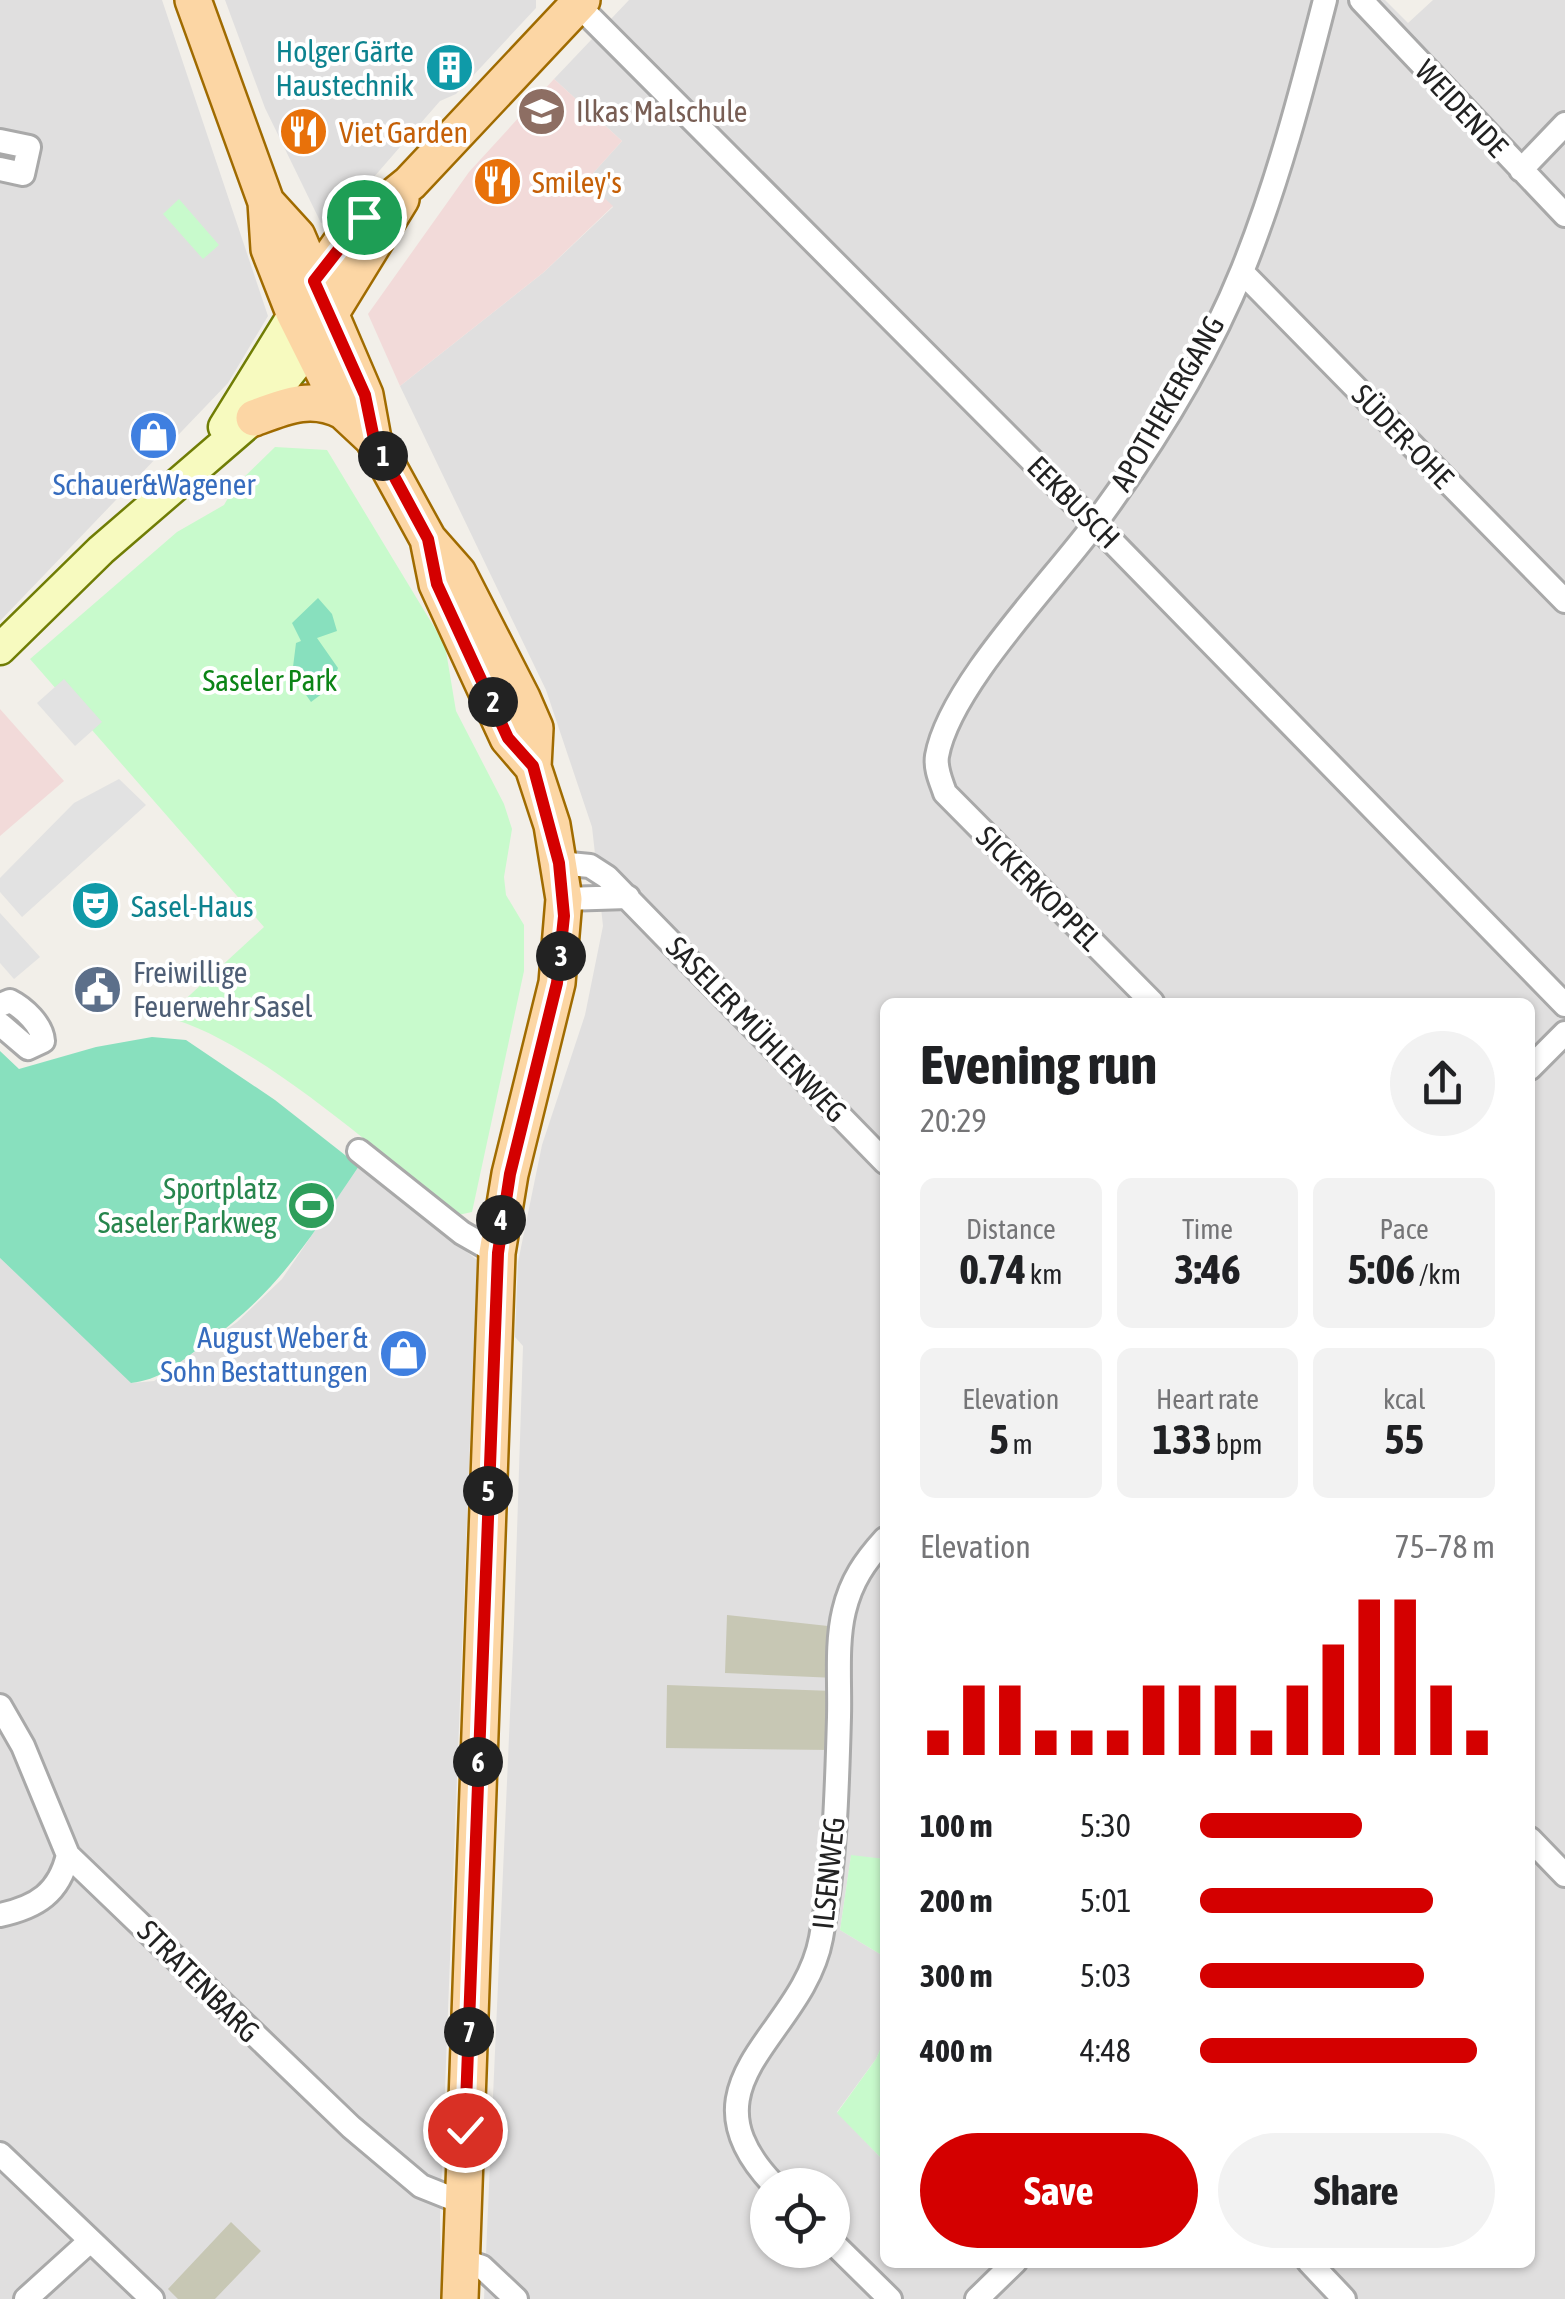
<!DOCTYPE html>
<meta charset="utf-8">
<style>
body{margin:0;font-family:"Asap Condensed",sans-serif;background:#f2f2f2;color:#202124;height:100vh;display:flex;flex-direction:column;font-size:38px;white-space:nowrap}
*{box-sizing:border-box;margin:0}
p{font-size:32px;color:#757577}
.icon{flex:none;width:55px;height:55px;fill:none;stroke:currentColor;stroke-width:2;stroke-linecap:round;stroke-linejoin:round}
.map{position:relative;flex:1;overflow:hidden}
.drawer{position:absolute;left:880px;top:998px;width:655px;height:1270px;display:flex;flex-direction:column;background:#fff;border-radius:15px;box-shadow:0 2px 8px #0004}
.drawer>*{flex:none}
.fabs{position:absolute;left:750px;top:2168px;display:grid;gap:20px}
.fabs a{display:grid;place-items:center;width:100px;height:100px;border-radius:50%;background:#fff;box-shadow:0 2px 8px #0004;font-size:50px}
.pin{position:absolute;display:grid;place-items:center;width:85px;height:85px;color:#fff;margin:-42px;border:5px solid #fff;border-radius:50%;box-shadow:0 2px 10px #0007}
.km{position:absolute;width:50px;height:50px;margin:-25px;border-radius:50%;background:#222;color:#fff;font-size:28px;line-height:50px;text-align:center}
.round{display:grid;place-items:center;flex:none;width:105px;height:105px;border-radius:52px;background:#f2f2f2}
.overview{display:flex;align-items:center;justify-content:space-between;height:170px;padding:0 40px}
h1{font-size:55px;font-weight:700;line-height:75px}
.figures{display:grid;grid-template-columns:repeat(3,1fr);gap:15px;height:170px;padding:10px 40px}
.figures div{display:grid;align-content:center;border-radius:15px;background:#f2f2f2;text-align:center}
.figures b{font-size:42px;font-weight:700}
.figures small{font-size:28px;font-weight:400}
.figures p{font-size:28px}
.chart{height:280px;padding:20px 40px}
.chart p{display:flex;justify-content:space-between}
.chart svg{width:100%;height:180px;margin-top:10px;stroke:#d40000;stroke-width:6}
.button{display:flex;gap:20px;margin-top:auto;padding:20px 40px}
.button a{flex:1;height:115px;border-radius:60px;background:#d40000;color:#fff;font-size:40px;font-weight:700;line-height:115px;text-align:center}
.button a+a{background:#f2f2f2;color:#202124}
ul{padding:0 40px;list-style:none;font-size:32px}
li{display:grid;grid-template-columns:160px 120px 1fr;align-items:center;height:75px}
li i{height:25px;border-radius:12px;background:#d40000}
.map>svg:first-child{display:block}
</style>
<div class="map">
<svg width="1565" height="2299" viewBox="0 0 1565 2299">
<rect width="100%" height="100%" fill="#f2efe9"/>
<path fill="#e0dfdf" fill-rule="evenodd" d="M0,0H162L268,316L228,383L0,621Z
M225,0H536V8L456,94L440,101L340,216L321,223L265,108Z
M629,0H1385L1408,23L1433,0H1565V2299H484L514,1624L523,1346L515,1337L518,1262L542,1145L585,1015L603,926L592,827L546,690L400,386L544,272L613,207L586,181L622,141L554,79ZM885,1002H1530V2262H995L989,2268L984,2262H885V2162L837,2112L876,2059L885,2038V1957L840,1930L851,1856L885,1859ZM768,2185H832V2250H768Z
M359,1166L477,1260L440,2218L442,2299H0V1258L132,1383L154,1381L237,1322L282,1279Z"/>
<path fill="#f2dad9" d="M554,79L622,141L586,181L613,206L544,272L400,386L368,314L469,172Z
M0,709L64,781L0,836Z"/>
<path fill="#c7c7b4" d="M727,1615L837,1627L836,1678L725,1673Z
M667,1685L834,1691L832,1750L666,1748Z
M231,2222L261,2251L215,2299H178L168,2289Z"/>
<path fill="#c8facc" d="M179,199L219,245L203,259L163,214Z
M275,447L327,450L445,645L456,711L504,804L512,829L504,877L506,895L524,925V971L472,1212L458,1215C384,1157 254,1039 166,1017L264,927L30,659L177,532L224,505L235,486Z
M851,1855L885,1859V1957L840,1930Z
M885,2038V2162L837,2113L876,2059Z"/>
<path fill="#88e0be" d="M318,598L332,614L337,631L317,638L338,668L331,687L311,702L292,675L296,643L301,641L292,623Z
M152,1037L186,1040L275,1100L359,1166C306,1244 277,1294 198,1349C176,1365 159,1380 131,1383L0,1258V1051L19,1069L96,1047Z"/>
<path fill="#e2e2e2" d="M64,679L102,722L75,746L37,703Z
M119,779L146,805L22,917L0,892V878L74,803Z
M0,913L40,957L14,979L0,963Z"/>
<g fill="none" stroke-linecap="round" stroke-linejoin="round">
<defs>
<path id="street" d="M1361,0L1565,215
M578,5L1095,524L1565,1005
M0,141L29,147L23,174L0,169
M1521,170L1565,124
M1242,272L1565,601
M559,863L590,866L607,877L885,1162
M564,899L628,897
M1152,1002L945,793C941,781 935,769 937,756C949,687 1051,583 1094,525C1151,448 1207,358 1243,269C1278,182 1302,90 1325,0
M0,1005L10,1001C24,1008 42,1025 43,1041L28,1048L0,1024
M1530,1068L1565,1033
M359,1151L462,1233L497,1253
M0,1706L23,1746L68,1855L351,2127L421,2186L461,2202
M1530,1839L1565,1875
M0,1915C37,1907 59,1893 68,1855
M0,2154L152,2299
M774,2185C675,2082 803,2036 821,1938C835,1864 837,1792 839,1717C840,1683 836,1644 844,1611C851,1581 865,1561 885,1539
M832,2242L890,2299
M459,2259L482,2267L516,2299
M1309,2262L1344,2299
M26,2299L90,2241
M977,2299L1015,2262"/>
<path id="secondary" d="M224,427L305,296
M0,649L101,550L254,418L310,347"/>
<path id="primary" d="M193,0L266,202L269,249L294,313L343,411L373,439
M266,202L297,236L365,395L373,439L428,539L458,573L522,698L535,728L533,767
M314,281L347,234L410,183L582,0
M321,329L401,199
M254,418C286,406 311,395 343,411
M428,539L437,584L508,738L533,767L552,825L564,899L557,983L510,1174L497,1253L460,2299"/>
</defs>
<use href="#street" stroke="#a9a9a9" stroke-width="28"/>
<use href="#secondary" stroke="#707d05" stroke-width="35"/>
<use href="#primary" stroke="#a06b00" stroke-width="40"/>
<use href="#street" stroke="#fff" stroke-width="22"/>
<use href="#secondary" stroke="#f7fabf" stroke-width="30"/>
<use href="#primary" stroke="#fcd6a4" stroke-width="35"/>
</g>
<g fill="none" stroke-linecap="round" stroke-linejoin="round">
<defs>
<path id="route" d="M364,217L314,281L365,395L374,439L428,539L437,584L508,738L533,766L559,863L564,916L557,983L510,1174L498,1253L465,2130"/>
</defs>
<use href="#route" stroke="#fff" stroke-width="20"/>
<use href="#route" stroke="#d40000" stroke-width="12"/>
</g>
<defs>
<symbol id="building-disc" viewBox="-11 -11 22 22"><circle r="9.5" fill="#0f9aa8" stroke="#fff"/><path d="M-4-6H4V6H1V3H-1V6H-4ZM-2.5-4.3h1.7v1.8h-1.7ZM.8-4.3h1.7v1.8H.8ZM-2.5-1h1.7V.8h-1.7ZM.8-1h1.7V.8H.8Z" fill="#fff"/></symbol>
<symbol id="school-disc" viewBox="-11 -11 22 22"><circle r="9.5" fill="#8d6e63" stroke="#fff"/><path d="M0-5L7-2L0 1L-7-2ZM-4 1L0 2.5L4 1V4Q0 6-4 4Z" fill="#fff"/></symbol>
<symbol id="restaurant-disc" viewBox="-11 -11 22 22"><circle r="9.5" fill="#e8710a" stroke="#fff"/><path d="M-5-6h1v4h1v-4h1v4h1v-4h1v5L-1.5 .5V6h-2V.5L-5-1ZM5-6V6H3V1.5H1.5Q1.5-4 5-6Z" fill="#fff"/></symbol>
<symbol id="shop-disc" viewBox="-11 -11 22 22"><circle r="9.5" fill="#3f7fe0" stroke="#fff"/><path d="M-5-2.5h2.3a2.7 3.5 0 0 1 5.4 0H5L5.5 6h-11ZM-1.5-2.5h3a1.5 2.3 0 0 0-3 0Z" fill="#fff"/></symbol>
<symbol id="theatre-disc" viewBox="-11 -11 22 22"><circle r="9.5" fill="#0f9aa8" stroke="#fff"/><path d="M-5-5.5Q0-4 5-5.5V0Q5 5 0 6Q-5 5-5 0ZM-3.3-2.5H-1v1.5H-3.3ZM1-2.5H3.3v1.5H1ZM-2.8 1Q0 5.5 2.8 1Z" fill="#fff"/></symbol>
<symbol id="civic-disc" viewBox="-11 -11 22 22"><circle r="9.5" fill="#5c6f8a" stroke="#fff"/><path d="M-.6-6.5H3V-4.5H.6V-3L4-1V1h2V6H-6V1h2V-1L-.6-3ZM-1.2 2.5V6h2.4V2.5Z" fill="#fff"/></symbol>
<symbol id="stadium-disc" viewBox="-11 -11 22 22"><circle r="9.5" fill="#2e9e5b" stroke="#fff"/><path d="M0-5a6.5 5 0 1 0 0 10a6.5 5 0 1 0 0-10ZM-3.5-1.8h7v3.6h-7Z" fill="#fff"/></symbol>
</defs>
<g fill-rule="evenodd">
<use href="#building-disc" x="422" y="40" width="55" height="55"/>
<use href="#school-disc" x="514" y="84" width="55" height="55"/>
<use href="#restaurant-disc" x="276" y="104" width="55" height="55"/>
<use href="#restaurant-disc" x="470" y="154" width="55" height="55"/>
<use href="#shop-disc" x="126" y="408" width="55" height="55"/>
<use href="#theatre-disc" x="68" y="878" width="55" height="55"/>
<use href="#civic-disc" x="70" y="962" width="55" height="55"/>
<use href="#stadium-disc" x="284" y="1178" width="55" height="55"/>
<use href="#shop-disc" x="376" y="1326" width="55" height="55"/>
</g>
<g text-anchor="middle" dominant-baseline="central" stroke-width="8" stroke-linejoin="round" paint-order="stroke">
<g font-size="30" fill="#0d838f" stroke="#fff" text-anchor="end">
<text x="414" y="51">Holger Gärte<tspan x="414" dy="34">Haustechnik</tspan></text>
<text x="131" y="906" text-anchor="start">Sasel-Haus</text>
</g>
<g font-size="30" fill="#222" stroke="#fff">
<text transform="translate(1462 108) rotate(47)">WEIDENDE</text>
<text transform="translate(1167 403) rotate(-60)">APOTHEKERGANG</text>
<text transform="translate(1403 436) rotate(46)">SÜDER-OHE</text>
<text transform="translate(1074 502) rotate(45)">EEKBUSCH</text>
<text transform="translate(1039 888) rotate(45)">SICKERKOPPEL</text>
<text transform="translate(757 1029) rotate(46)">SASELER MÜHLENWEG</text>
<text transform="translate(828 1873) rotate(-84)">ILSENWEG</text>
<text transform="translate(199 1981) rotate(45)">STRATENBARG</text>
</g>
<g font-size="30" fill="#785e54" stroke="#fff" text-anchor="start">
<text x="576" y="111">Ilkas Malschule</text>
</g>
<g font-size="30" fill="#c56008" stroke="#fff" text-anchor="start">
<text x="339" y="132">Viet Garden</text>
<text x="532" y="182">Smiley's</text>
</g>
<g font-size="30" fill="#366cbe" stroke="#fff">
<text x="154" y="484">Schauer&amp;Wagener</text>
<text x="368" y="1337" text-anchor="end">August Weber &amp;<tspan x="368" dy="34">Sohn Bestattungen</tspan></text>
</g>
<g font-size="30" fill="#0c8416" stroke="#fff">
<text x="270" y="680">Saseler Park</text>
</g>
<g font-size="30" fill="#4e5e75" stroke="#fff" text-anchor="start">
<text x="133" y="972">Freiwillige<tspan x="133" dy="34">Feuerwehr Sasel</tspan></text>
</g>
<g font-size="30" fill="#27864d" stroke="#fff" text-anchor="end">
<text x="277" y="1188">Sportplatz<tspan x="277" dy="34">Saseler Parkweg</tspan></text>
</g>
</g>
</svg>
<div class="fabs">
<a><svg class="icon" aria-label="locate" viewBox="0 0 24 24"><circle cx="12" cy="12" r="6"/><path d="M12 2v4M12 18v4M2 12h4M18 12h4"/></svg></a>
</div>
<div class="pin" style="left:364px;top:217px;background:#1e9e55"><svg class="icon" aria-label="arrive" viewBox="0 0 24 24"><path d="M6 21V4h12l-3 4 3 4H6"/></svg></div>
<div class="pin" style="left:465px;top:2130px;background:#d93025"><svg class="icon" aria-label="check" viewBox="0 0 24 24"><path d="M5 12l5 5 9-10"/></svg></div>
<b class="km" style="left:383px;top:456px">1</b>
<b class="km" style="left:493px;top:702px">2</b>
<b class="km" style="left:561px;top:956px">3</b>
<b class="km" style="left:501px;top:1220px">4</b>
<b class="km" style="left:488px;top:1491px">5</b>
<b class="km" style="left:478px;top:1762px">6</b>
<b class="km" style="left:469px;top:2032px">7</b>
<section class="drawer">
<div class="overview"><div><h1>Evening run</h1><p>20:29</p></div><a class="round"><svg class="icon" aria-label="share" viewBox="0 0 24 24"><path d="M12 15V3M7 8l5-5 5 5M5 13v7h14v-7"/></svg></a></div>
<div class="figures">
<div><p>Distance</p><b>0.74<small> km</small></b></div>
<div><p>Time</p><b>3:46</b></div>
<div><p>Pace</p><b>5:06<small> /km</small></b></div>
</div>
<div class="figures">
<div><p>Elevation</p><b>5<small> m</small></b></div>
<div><p>Heart rate</p><b>133<small> bpm</small></b></div>
<div><p>kcal</p><b>55</b></div>
</div>
<div class="chart"><p><span>Elevation</span>75–78 m</p>
<svg viewBox="0 0 160 44" preserveAspectRatio="none"><path d="M5 44V38M15 44V27M25 44V27M35 44V38M45 44V38M55 44V38M65 44V27M75 44V27M85 44V27M95 44V38M105 44V27M115 44V17M125 44V6M135 44V6M145 44V27M155 44V38"/></svg>
</div>
<ul>
<li><b>100 m</b>5:30<i style="width:55%"></i></li>
<li><b>200 m</b>5:01<i style="width:79%"></i></li>
<li><b>300 m</b>5:03<i style="width:76%"></i></li>
<li><b>400 m</b>4:48<i style="width:94%"></i></li>
</ul>
<div class="button"><a>Save</a><a>Share</a></div>
</section>
</div>
